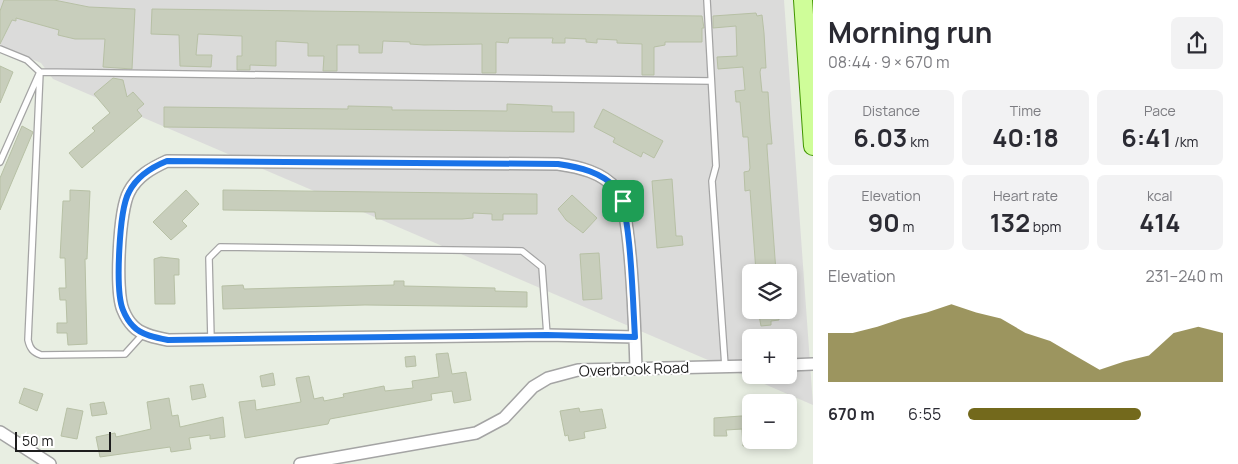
<!DOCTYPE html>
<meta charset="utf-8">
<style>
body{margin:0;font-family:Manrope,sans-serif;background:#f2f2f3;color:#2b2b33;height:100vh;display:flex;flex-direction:column;font-size:19px;white-space:nowrap}
*{box-sizing:border-box;margin:0}
p{font-size:16px;color:#7c7c81}
.icon{flex:none;width:28px;height:28px;fill:none;stroke:currentColor;stroke-width:2;stroke-linecap:round;stroke-linejoin:round}
.map{position:relative;flex:1;overflow:hidden}
.sheet{display:flex;flex-direction:column;background:#fff;width:425px}
.sheet>*{flex:none}
.buttons{position:absolute;left:742px;top:264px;display:grid;gap:10px}
.buttons a{display:grid;place-items:center;width:55px;height:55px;border-radius:8px;background:#fff;box-shadow:0 2px 8px #0003;font-size:25px}
.scale{position:absolute;left:15px;bottom:12px;width:96px;box-sizing:border-box;padding-left:5px;border:2px solid #1d1d1d;border-top:0;font-size:14px;line-height:18px;white-space:nowrap;color:#1d1d1d;-webkit-text-stroke:4px #fff;paint-order:stroke}
.pin{position:absolute;display:grid;place-items:center;width:42px;height:42px;color:#fff;margin:-21px;border-radius:10px;box-shadow:0 2px 8px #0006}
.round{display:grid;place-items:center;flex:none;width:52px;height:52px;border-radius:8px;background:#f2f2f3}
.summary{display:flex;align-items:center;justify-content:space-between;height:85px;padding:0 15px}
h1{font-size:28px;font-weight:700;line-height:38px}
.stats{display:grid;grid-template-columns:repeat(3,1fr);gap:8px;height:85px;padding:5px 15px}
.stats div{display:grid;align-content:center;border-radius:8px;background:#f2f2f3;text-align:center}
.stats b{font-size:25px;font-weight:700}
.stats small{font-size:14px;font-weight:400}
.stats p{font-size:14px}
.chart{height:140px;padding:10px 15px}
.chart p{display:flex;justify-content:space-between}
.chart svg{width:100%;height:90px;margin-top:5px;fill:#73691c;opacity:.7}
ul{padding:0 15px;list-style:none;font-size:16px}
li{display:grid;grid-template-columns:80px 60px 1fr;align-items:center;height:38px}
li i{height:12px;border-radius:6px;background:#73691c}
main{display:flex;flex:1;min-height:0}
.map>svg:first-child{display:block}
</style>
<main>
<div class="map">
<svg width="813" height="464" viewBox="0 0 813 464">
<rect width="100%" height="100%" fill="#e8eee2"/>
<path fill="#dbdbda" fill-rule="evenodd" d="M0,0H784L813,405L53,79L41,63L0,46ZM751,272H789V310H751ZM751,338H789V375H751Z"/>
<path fill="#c8cebc" stroke="#b7c0a5" d="M4,0H54L89,7L135,9L132,69L103,67L105,39H75L58,35L59,30L16,18V21L12,20L0,44V11Z
M152,9L702,16L704,28H702V42H665V45L654,47V75H642V44L617,43V40L597,39V43L586,42V39L565,38V43H552L553,38H509L508,43L496,42V73H482V44L424,45L410,44V42L383,41L382,53H359V45H337V71H323L324,56H308V43L276,41V66L250,65V70H237V56H242V36L198,34L196,55H212L211,67L180,66L179,35L151,34Z
M756,13L757,16L762,15L764,33L766,68H761L760,72L762,92H768L770,122L772,144H767V148L776,272H756L750,190L745,191L744,172L749,171L750,168L748,137H743L740,102H736L735,91L745,90L743,67L718,69L717,57L737,56L736,26L713,28V16Z
M0,66L13,72L0,103Z
M113,78L123,80L127,97L133,92L144,104L137,110L142,116L82,168L69,153L95,131L92,128L110,113L94,94Z
M507,104L552,106V112H574V132L164,127V107L348,109V106L392,107V110H404L507,111Z
M603,109L663,141L654,158L643,152L641,157L613,142L615,138L594,127Z
M22,126L33,132L0,210V178Z
M672,179L676,236H682L683,245L657,248L652,181Z
M70,190L90,191L87,259H85L87,344L68,345L67,333H57V323H67L66,300H60L59,288H66L65,258H60L63,201H70Z
M186,190L199,204L182,221L187,226L171,240L153,222Z
M223,190L537,194V214H503V220H492V214L473,213V218L462,219H376L375,212L223,210Z
M572,195L597,218L583,233L566,220L558,209Z
M599,253L602,299L583,300L580,254Z
M161,257L179,259V275H174L175,304H155L154,259Z
M394,281H404V286L495,288V291L527,292V307L365,305L223,309L222,286L243,285L244,289L394,285Z
M758,310H778L779,320L771,321V325L761,326Z
M448,353L452,374L466,372L471,400L454,403L452,391L431,394L432,400L330,419L328,424L245,438L239,402L255,400L256,410L301,402L296,378L309,376L314,399L323,397L324,401L344,397L343,394L384,386L385,391L413,388L412,381L439,377L436,354Z
M415,356L416,366L406,367L405,357Z
M273,373L275,385L262,387L260,376Z
M203,384L206,397L192,400L190,386Z
M24,388L43,394L37,411L19,403Z
M169,398L172,416L178,415L180,427L223,417L225,437L210,439V435L189,438L191,449L171,452L170,447L100,457L96,437L115,433L116,437L151,429L147,402Z
M104,402L107,414L92,416L90,404Z
M67,408L83,411L77,439L61,436Z
M579,408L580,412L602,409L606,428L584,432L585,438L569,441L568,435L565,436L560,411Z
M741,416H751V445L743,446L742,429L726,430L727,436H714V418Z"/>
<g fill="none" stroke-linecap="round" stroke-linejoin="round">
<defs>
<path id="service" d="M707,0L716,166L712,181L725,366
M0,49L27,60L40,72L711,81
M40,72L28,340C30,349 33,352 41,355L125,354L144,333
M0,162L39,74
M211,339L209,258L220,247L522,251L542,267L547,335"/>
<path id="minor" d="M635,337L547,335L168,340C157,338 141,335 133,326C129,322 125,315 123,310C115,291 119,210 129,192C137,176 152,168 167,161L558,164C579,167 602,172 616,189C632,208 635,338 636,369
M789,365L813,364
M0,432L50,464
M300,464L476,433L504,418L533,387L548,378L578,370L751,366"/>
<path id="primary" d="M803,0L813,146"/>
</defs>
<use href="#service" stroke="#a4a4a4" stroke-width="8"/>
<use href="#minor" stroke="#a4a4a4" stroke-width="14"/>
<use href="#primary" stroke="#429600" stroke-width="20"/>
<use href="#service" stroke="#fff" stroke-width="5.5"/>
<use href="#minor" stroke="#fff" stroke-width="11"/>
<use href="#primary" stroke="#cffd99" stroke-width="18"/>
</g>
<g fill="none" stroke-linecap="round" stroke-linejoin="round">
<defs>
<path id="route" d="M167,161L558,164C579,167 602,172 617,189C631,208 633,308 635,337L547,335L168,340C157,338 141,335 133,326C129,322 125,315 123,310C115,291 119,210 129,192C137,176 152,167 167,161Z"/>
</defs>
<use href="#route" stroke="#fff" stroke-width="10"/>
<use href="#route" stroke="#1a73e8" stroke-width="6"/>
</g>
<g text-anchor="middle" dominant-baseline="central" stroke-width="4" stroke-linejoin="round" paint-order="stroke">
<g font-size="15" fill="#1d1d1d" stroke="#fff">
<text transform="translate(634 369) rotate(-2)">Overbrook Road</text>
</g>
</g>
</svg>
<div class="buttons">
<a><svg class="icon" aria-label="layers" viewBox="0 0 24 24"><path d="M12 4l9 5-9 5-9-5zM3 14l9 5 9-5"/></svg></a>
<a>+</a>
<a>−</a>
</div>
<div class="scale">50 m</div>
<div class="pin" style="left:623px;top:201px;background:#1e9e55"><svg class="icon" aria-label="arrive" viewBox="0 0 24 24"><path d="M6 21V4h12l-3 4 3 4H6"/></svg></div>
</div>
<section class="sheet">
<div class="summary"><div><h1>Morning run</h1><p>08:44 · 9 × 670 m</p></div><a class="round"><svg class="icon" aria-label="share" viewBox="0 0 24 24"><path d="M12 15V3M7 8l5-5 5 5M5 13v7h14v-7"/></svg></a></div>
<div class="stats">
<div><p>Distance</p><b>6.03<small> km</small></b></div>
<div><p>Time</p><b>40:18</b></div>
<div><p>Pace</p><b>6:41<small> /km</small></b></div>
</div>
<div class="stats">
<div><p>Elevation</p><b>90<small> m</small></b></div>
<div><p>Heart rate</p><b>132<small> bpm</small></b></div>
<div><p>kcal</p><b>414</b></div>
</div>
<div class="chart"><p><span>Elevation</span>231–240 m</p>
<svg viewBox="0 0 160 44" preserveAspectRatio="none"><path d="M0 44V20L10 20L20 17L30 13L40 10L50 6L60 10L70 13L80 20L90 24L100 31L110 38L120 34L130 31L140 20L150 17L160 20V44z"/></svg>
</div>
<ul>
<li><b>670 m</b>6:55<i style="width:68%"></i></li>
</ul>
</section>
</main>
